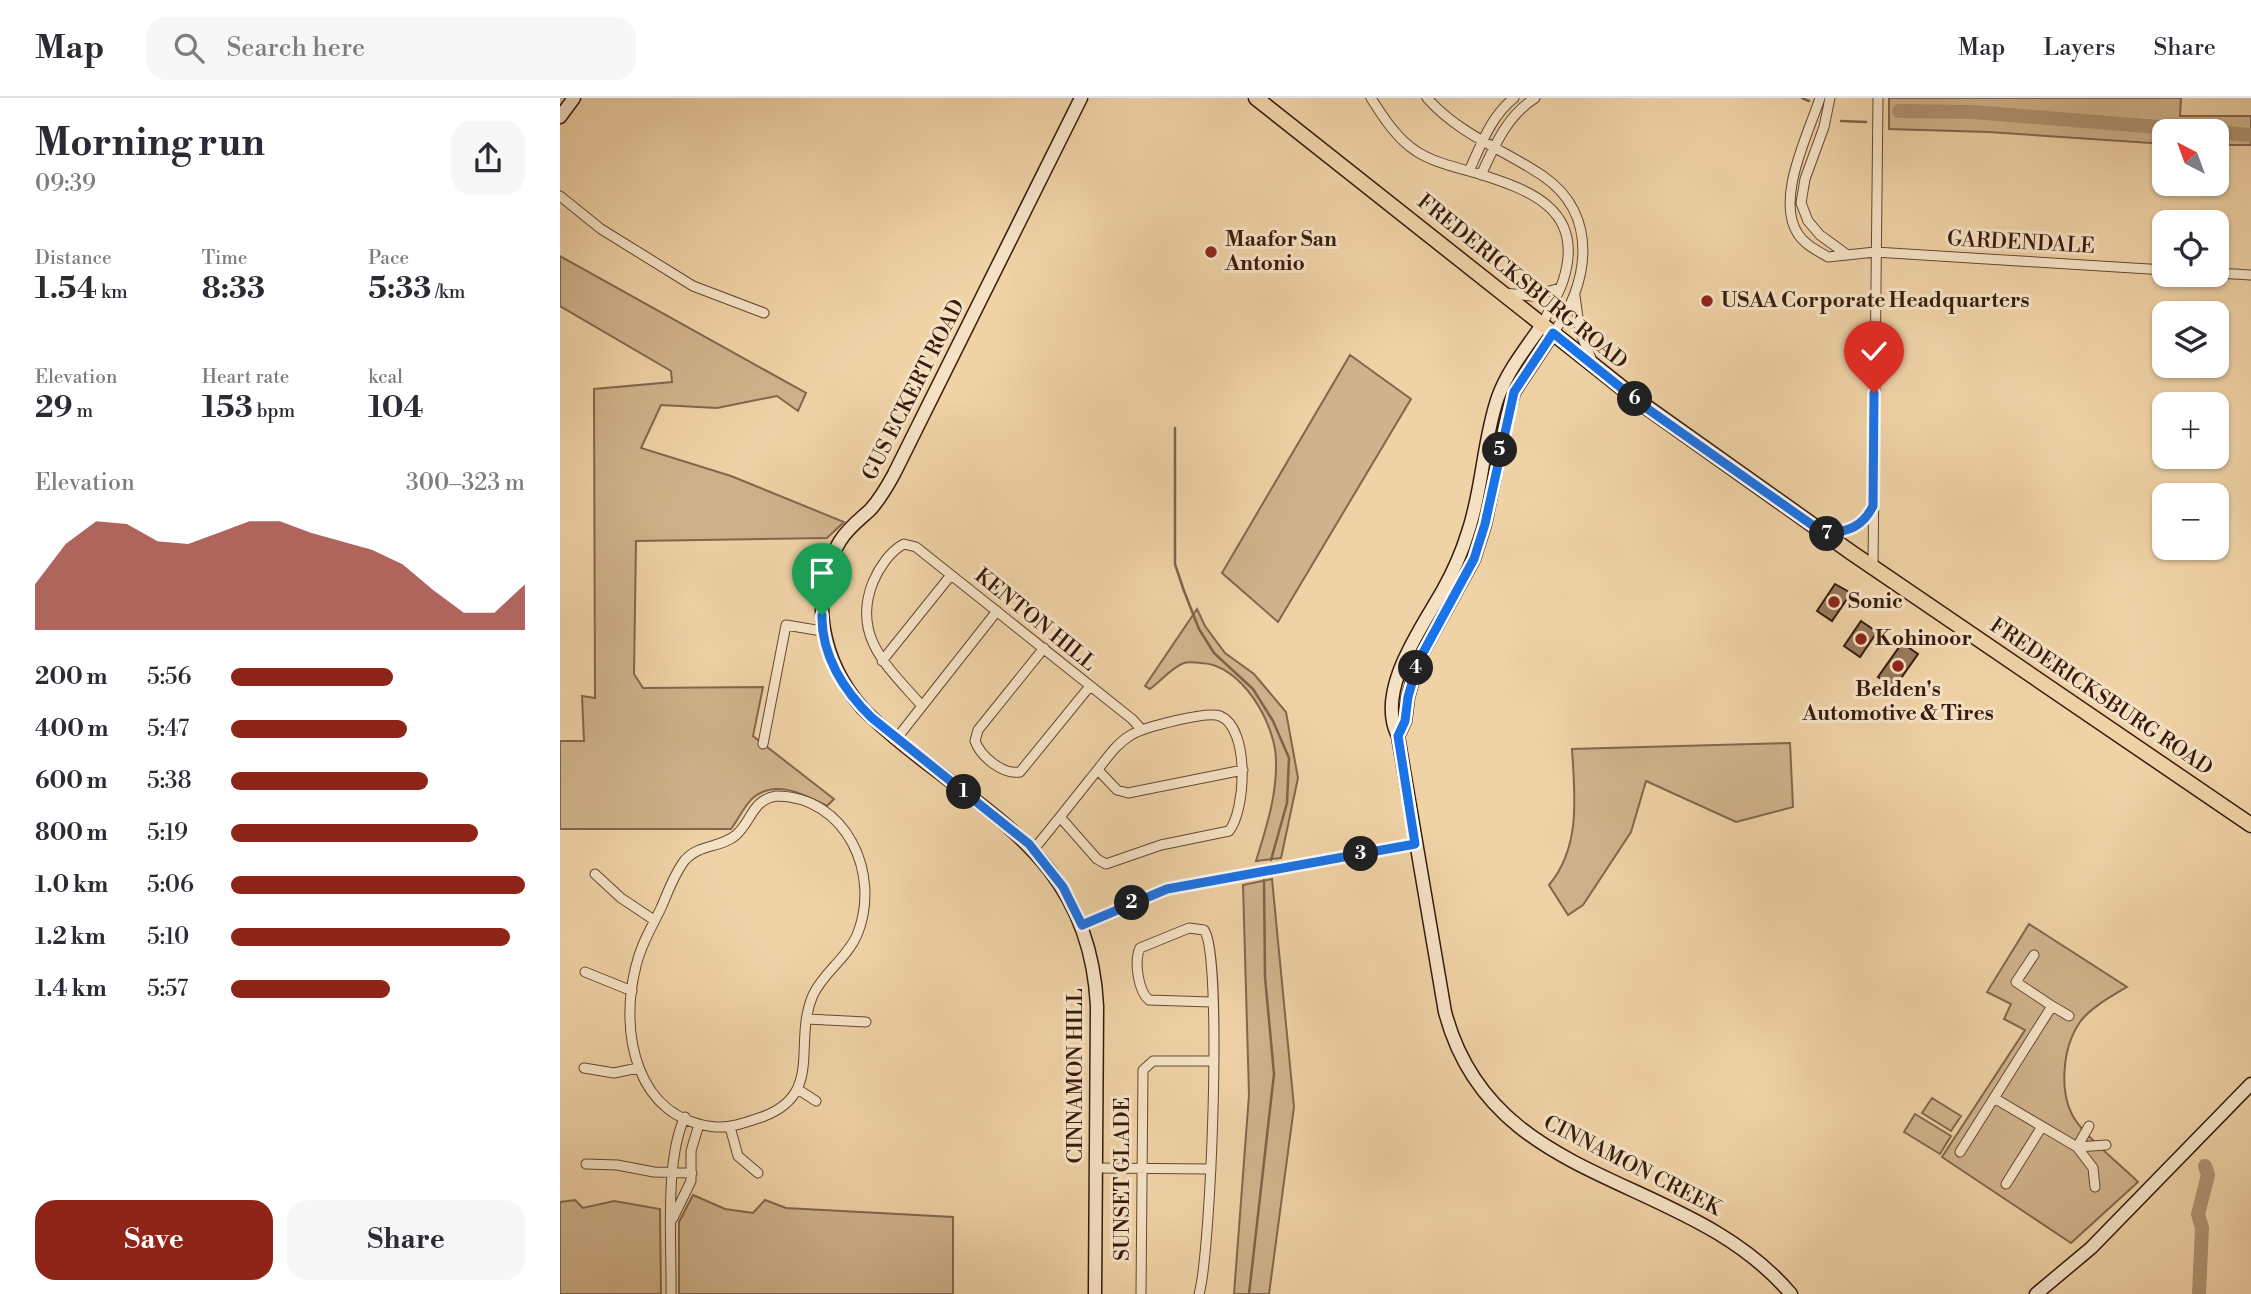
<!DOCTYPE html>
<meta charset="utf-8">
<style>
body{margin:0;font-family:"Libre Bodoni",serif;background:#f7f7f7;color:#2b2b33;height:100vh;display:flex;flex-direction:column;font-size:26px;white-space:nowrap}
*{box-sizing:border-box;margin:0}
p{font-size:23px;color:#7c7c81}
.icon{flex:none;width:38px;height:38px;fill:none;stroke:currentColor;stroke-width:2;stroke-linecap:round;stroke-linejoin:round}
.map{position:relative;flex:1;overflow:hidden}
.panel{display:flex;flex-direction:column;background:#fff;width:560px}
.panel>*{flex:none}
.needle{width:46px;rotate:319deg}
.fabs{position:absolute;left:1592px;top:21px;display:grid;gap:14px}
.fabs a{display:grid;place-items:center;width:77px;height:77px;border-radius:14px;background:#fff;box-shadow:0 2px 5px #0004;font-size:35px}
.pin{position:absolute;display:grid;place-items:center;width:60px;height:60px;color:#fff;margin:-72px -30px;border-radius:50% 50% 50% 0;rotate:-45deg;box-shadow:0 0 7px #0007}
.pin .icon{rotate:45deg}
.km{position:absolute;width:35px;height:35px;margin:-18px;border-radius:50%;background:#222;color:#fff;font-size:19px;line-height:35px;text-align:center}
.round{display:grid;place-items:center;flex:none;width:74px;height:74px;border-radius:21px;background:#f7f7f7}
.summary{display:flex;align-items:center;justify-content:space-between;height:119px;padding:0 35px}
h1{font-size:38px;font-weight:700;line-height:52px}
.stats{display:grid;grid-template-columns:repeat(3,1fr);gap:10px;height:119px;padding:7px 35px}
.stats div{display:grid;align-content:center}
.stats b{font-size:30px;font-weight:700}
.stats small{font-size:19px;font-weight:400}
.stats p{font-size:19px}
.chart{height:196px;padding:14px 35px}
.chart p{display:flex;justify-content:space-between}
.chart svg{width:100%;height:126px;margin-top:7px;fill:#8f2418;opacity:.7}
.cta{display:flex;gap:14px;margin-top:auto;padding:14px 35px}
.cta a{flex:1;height:80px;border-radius:21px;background:#8f2418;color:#fff;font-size:28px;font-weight:700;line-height:80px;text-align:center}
.cta a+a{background:#f7f7f7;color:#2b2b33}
ul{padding:0 35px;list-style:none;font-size:23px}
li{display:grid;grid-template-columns:112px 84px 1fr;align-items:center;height:52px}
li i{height:18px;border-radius:9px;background:#8f2418}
header{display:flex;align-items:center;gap:42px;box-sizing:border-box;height:98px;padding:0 35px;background:#fff;border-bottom:2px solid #e1e1e2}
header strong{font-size:33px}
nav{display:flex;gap:38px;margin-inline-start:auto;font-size:24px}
.search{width:490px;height:63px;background:#f7f7f7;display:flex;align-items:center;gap:18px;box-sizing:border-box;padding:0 24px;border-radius:21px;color:#7c7c81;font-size:26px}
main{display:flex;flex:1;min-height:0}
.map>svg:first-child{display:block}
</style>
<header>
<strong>Map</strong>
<div class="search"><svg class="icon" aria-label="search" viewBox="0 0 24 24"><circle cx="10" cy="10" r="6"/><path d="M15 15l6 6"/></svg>Search here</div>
<nav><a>Map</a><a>Layers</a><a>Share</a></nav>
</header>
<main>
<section class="panel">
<div class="summary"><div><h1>Morning run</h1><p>09:39</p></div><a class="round"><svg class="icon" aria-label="share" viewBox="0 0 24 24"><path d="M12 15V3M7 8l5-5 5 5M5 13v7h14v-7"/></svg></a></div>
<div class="stats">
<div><p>Distance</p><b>1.54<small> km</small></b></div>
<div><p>Time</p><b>8:33</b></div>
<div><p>Pace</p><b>5:33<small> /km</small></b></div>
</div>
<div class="stats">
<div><p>Elevation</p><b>29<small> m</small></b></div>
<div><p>Heart rate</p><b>153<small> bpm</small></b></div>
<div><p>kcal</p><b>104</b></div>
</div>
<div class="chart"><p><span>Elevation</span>300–323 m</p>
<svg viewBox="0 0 160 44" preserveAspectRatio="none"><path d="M0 44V28L10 14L20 6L30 7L40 13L50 14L60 10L70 6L80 6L90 10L100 13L110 16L120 21L130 30L140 38L150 38L160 28V44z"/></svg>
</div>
<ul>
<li><b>200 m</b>5:56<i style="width:55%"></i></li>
<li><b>400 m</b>5:47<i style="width:60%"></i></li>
<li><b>600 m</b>5:38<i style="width:67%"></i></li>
<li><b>800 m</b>5:19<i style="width:84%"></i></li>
<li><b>1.0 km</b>5:06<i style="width:100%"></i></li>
<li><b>1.2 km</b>5:10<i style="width:95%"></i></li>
<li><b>1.4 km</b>5:57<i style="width:54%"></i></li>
</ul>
<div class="cta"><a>Save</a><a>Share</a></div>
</section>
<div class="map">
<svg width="1691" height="1196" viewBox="0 0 1691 1196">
<rect width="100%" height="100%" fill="#efd2a6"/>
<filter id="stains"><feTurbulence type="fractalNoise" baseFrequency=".00286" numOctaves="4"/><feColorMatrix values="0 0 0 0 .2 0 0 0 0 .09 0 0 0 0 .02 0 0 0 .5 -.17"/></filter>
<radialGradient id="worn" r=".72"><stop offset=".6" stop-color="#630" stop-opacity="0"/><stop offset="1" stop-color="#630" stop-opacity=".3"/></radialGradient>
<path fill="#d0b38c" stroke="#84664c" stroke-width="2" d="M1329,0H1621L1620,18H1691V47H1657V33H1605V46L1428,34L1329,31Z
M0,158L246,295L238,313L217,298L157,310L101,307L81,350L171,378L284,424L267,440L76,443L74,576L83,590L203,589L193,638L274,701L267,708C245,697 217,681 194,699C185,706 178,722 171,731H0V643H24L22,598L35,600L34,291L112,284L111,273L0,208Z
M790,257L851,301L718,524L662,475Z
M637,511L645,528L665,555L694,576L726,614L738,680L721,760L696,763C706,730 717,698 716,663C716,626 681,565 640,565C636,565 628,563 624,565C612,569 600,584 590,591L585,588Z
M1230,645L1233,709L1176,724L1086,683L1071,734L1023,807L1008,817L989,787C1021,749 1015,698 1012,651Z
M712,781L734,1009L709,1196H674L689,997L683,787Z
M1469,826L1567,889C1552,898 1531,909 1520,924C1502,950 1498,997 1516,1023C1529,1042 1561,1067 1578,1084L1511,1145L1382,1059L1465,932L1444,921L1451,906L1427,894Z
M1372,1000L1401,1018L1391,1033L1362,1015Z
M1355,1016L1391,1038L1380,1056L1344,1034Z
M133,1097L165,1111L193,1115L205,1102L226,1110L393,1119V1196H119V1124Z
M15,1102L23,1110L54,1103L100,1111L101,1196H0V1104Z"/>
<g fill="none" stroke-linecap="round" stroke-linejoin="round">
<path stroke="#806349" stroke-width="2.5" d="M1242,0L1249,3
M1281,23L1306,24
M615,330V466L624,493L639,531L654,555L693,591L713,623L729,660L727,705L711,762
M689,1196L714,976L705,879L704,782"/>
<path stroke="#b09372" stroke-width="14" d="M1339,13L1413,14L1647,33
M1657,34L1691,37
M1639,1196L1642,1130L1638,1116L1648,1077L1645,1068"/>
</g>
<path fill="#977a5c" stroke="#371a0c" stroke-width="2" d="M1275,486L1291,495L1272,523L1257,513Z
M1301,523L1317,534L1300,559L1284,548Z
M1342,545L1358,556L1334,590L1318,579Z"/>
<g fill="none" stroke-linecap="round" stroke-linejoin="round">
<defs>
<path id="street" d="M811,0C823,19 837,41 856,53C872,64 898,70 916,75C971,92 1026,112 1003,183C998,198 989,212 982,227
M867,0C900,37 943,51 983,78C1040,117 1029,187 993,235
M1260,0C1248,37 1215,101 1238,136C1245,147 1258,153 1268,159L1315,154L1605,172
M1270,0L1264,29L1245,81L1241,105L1248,123L1260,137L1286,156
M909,73C921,47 931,18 954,0
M921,77C935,47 947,18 975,0
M0,98L41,131L133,188L204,215
M1657,175L1691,177
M944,195L972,198L1000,190
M1015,198L1020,234L1033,265
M1265,436C1287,433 1302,431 1312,410
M1313,469L1318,0
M484,550L418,632L415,643C421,659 443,677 460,674L530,588
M322,563L391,477
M362,608C329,570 291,539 313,484C319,470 330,453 344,446L356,449L572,621L581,631
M337,640L437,513
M203,646L226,527L262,533
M538,672L557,692L568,695L683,672
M216,698C286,698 322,776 297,837C287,860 263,875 253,897C232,945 265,996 202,1019C187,1024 172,1030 156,1029C75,1022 59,933 76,868C81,846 92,829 101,810C108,794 114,776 125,762C139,746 161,750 176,737C192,723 192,702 216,698Z
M474,751C493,728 512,704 531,680C544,665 554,647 571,637C584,629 647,613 660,618C690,630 686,712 669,733L601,747L546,766L537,761L500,719
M35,776L61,800L94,822
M522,827L607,791L855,746
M25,874L72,893
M1492,908L1509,918
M247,921L306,924
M24,970L54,975L78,970
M239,992L256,1003
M1434,1000L1492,908L1456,884L1474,857
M170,1029L178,1058L198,1075
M1517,1049L1546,1047
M1517,1049L1529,1028
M1400,1054L1434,1000L1517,1049L1533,1070L1535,1089
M26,1066L57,1067L94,1074L132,1075
M536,1070L651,1071
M1446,1086L1481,1030
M113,1120L131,1083V1053L139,1026
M111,1196C112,1148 104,1062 125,1019
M581,1196L583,972L593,963H653
M639,1196C651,1156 663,856 644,832L629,830L580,850C574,863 578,893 589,902L651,904"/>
<path id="secondary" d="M521,0L334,376C327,389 320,401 310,412C299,422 288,430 280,443C247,498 262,564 303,611C404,710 529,744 537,908L535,1196
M0,19L14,0
M982,227C966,250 948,272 938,299C923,342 923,390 908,434C902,454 893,474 883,492C861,531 815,593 838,638L885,914C932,1092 1126,1072 1231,1196
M838,638L845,623L848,599L858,563L914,461L925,426L947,319L954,294L993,235
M1476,1196L1531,1150L1691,986"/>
<path id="primary" d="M696,0L1085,308L1292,455L1691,727"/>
</defs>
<use href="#street" stroke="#654832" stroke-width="11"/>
<use href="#secondary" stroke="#371a0c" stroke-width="15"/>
<use href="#primary" stroke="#371a0c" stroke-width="17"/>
<use href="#street" stroke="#f5e2c5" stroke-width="9"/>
<use href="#secondary" stroke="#f5e2c5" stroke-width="12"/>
<use href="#primary" stroke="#efd2a6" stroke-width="14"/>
</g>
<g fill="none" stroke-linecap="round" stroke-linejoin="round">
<defs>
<path id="route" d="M262,517C261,557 284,593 312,620L469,746L503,789L522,827L607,791L855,746L838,638L845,623L848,599L858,564L914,461L925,426L954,294L993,235L1085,309L1265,436C1288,433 1302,430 1313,408L1314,295"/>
</defs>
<use href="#route" stroke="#fff" stroke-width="14"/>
<use href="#route" stroke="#1a73e8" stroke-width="9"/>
</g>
<g fill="#8f2418" stroke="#f5e2c5" stroke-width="2.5">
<circle cx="651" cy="154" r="7"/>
<circle cx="1147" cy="203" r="7"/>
<circle cx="1274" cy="504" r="7"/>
<circle cx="1301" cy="541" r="7"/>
<circle cx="1338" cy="568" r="7"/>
</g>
<g text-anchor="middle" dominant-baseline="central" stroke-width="6" stroke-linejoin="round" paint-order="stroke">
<g font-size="21" font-weight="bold" fill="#371a0c" stroke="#f5e2c5" text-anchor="start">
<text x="665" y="142">Maafor San<tspan x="665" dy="24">Antonio</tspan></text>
<text x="1161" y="203">USAA Corporate Headquarters</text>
<text x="1288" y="504">Sonic</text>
<text x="1315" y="541">Kohinoor</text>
<text x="1338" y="592" text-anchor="middle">Belden's<tspan x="1338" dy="24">Automotive &amp; Tires</tspan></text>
</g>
<g font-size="21" fill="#371a0c" stroke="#f5e2c5">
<text transform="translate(1461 145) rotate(3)">GARDENDALE</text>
<text transform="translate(962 184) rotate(39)">FREDERICKSBURG ROAD</text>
<text transform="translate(354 292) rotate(-63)">GUS ECKERT ROAD</text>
<text transform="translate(475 522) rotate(39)">KENTON HILL</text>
<text transform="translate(1541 599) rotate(34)">FREDERICKSBURG ROAD</text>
<text transform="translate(516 978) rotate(-90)">CINNAMON HILL</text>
<text transform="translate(1072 1068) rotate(27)">CINNAMON CREEK</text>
<text transform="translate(563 1081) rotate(-90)">SUNSET GLADE</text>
</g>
</g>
<rect width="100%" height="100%" filter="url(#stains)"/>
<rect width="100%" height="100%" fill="url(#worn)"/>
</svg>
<div class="fabs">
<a><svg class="needle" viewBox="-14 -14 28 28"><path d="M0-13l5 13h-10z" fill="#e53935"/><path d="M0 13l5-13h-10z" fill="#7c7c81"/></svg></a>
<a><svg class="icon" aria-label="locate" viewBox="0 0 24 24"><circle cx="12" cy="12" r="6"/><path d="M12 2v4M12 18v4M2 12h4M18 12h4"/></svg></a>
<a><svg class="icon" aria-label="layers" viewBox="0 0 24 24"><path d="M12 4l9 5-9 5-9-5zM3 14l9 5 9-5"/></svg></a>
<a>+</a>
<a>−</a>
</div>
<div class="pin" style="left:262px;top:517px;background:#1e9e55"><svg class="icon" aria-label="arrive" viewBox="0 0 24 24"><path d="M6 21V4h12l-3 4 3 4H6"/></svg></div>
<div class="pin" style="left:1314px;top:295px;background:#d93025"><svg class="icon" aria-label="check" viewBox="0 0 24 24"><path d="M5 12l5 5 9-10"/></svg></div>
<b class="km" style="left:404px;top:694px">1</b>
<b class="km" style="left:572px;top:805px">2</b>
<b class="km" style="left:801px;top:756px">3</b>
<b class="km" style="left:856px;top:570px">4</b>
<b class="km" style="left:940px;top:352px">5</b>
<b class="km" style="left:1075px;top:301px">6</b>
<b class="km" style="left:1267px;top:436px">7</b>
</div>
</main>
